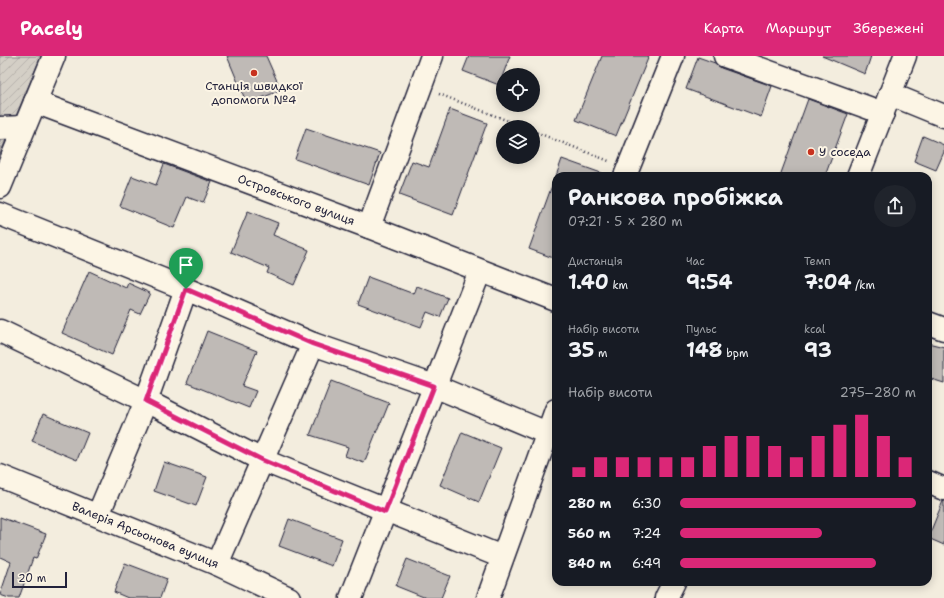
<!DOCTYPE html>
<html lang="uk">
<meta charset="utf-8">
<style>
body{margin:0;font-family:"Shantell Sans",sans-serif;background:#20242c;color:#f1f3f6;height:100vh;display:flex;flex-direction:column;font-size:15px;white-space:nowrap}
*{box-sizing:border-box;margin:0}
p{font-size:13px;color:#9ea1a6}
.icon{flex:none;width:22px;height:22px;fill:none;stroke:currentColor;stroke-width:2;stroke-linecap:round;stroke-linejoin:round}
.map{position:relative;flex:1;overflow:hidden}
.side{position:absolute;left:552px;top:116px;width:380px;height:414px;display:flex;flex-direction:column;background:#171b24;border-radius:12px;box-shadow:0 2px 10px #0003}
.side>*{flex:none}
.tools{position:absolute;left:496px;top:12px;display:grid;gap:8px}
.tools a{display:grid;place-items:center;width:44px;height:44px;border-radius:50%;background:#171b24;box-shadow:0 2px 10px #0003;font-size:20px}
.scale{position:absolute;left:12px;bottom:10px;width:55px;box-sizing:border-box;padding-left:4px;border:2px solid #22223b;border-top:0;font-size:11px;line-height:14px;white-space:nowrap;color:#22223b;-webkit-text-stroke:3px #fcf5e5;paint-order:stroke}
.pin{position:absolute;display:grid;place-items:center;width:34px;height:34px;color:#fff;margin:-41px -17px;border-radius:50% 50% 50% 0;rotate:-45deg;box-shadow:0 0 4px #0007}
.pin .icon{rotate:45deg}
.round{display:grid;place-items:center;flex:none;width:42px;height:42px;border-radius:21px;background:#20242c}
.headline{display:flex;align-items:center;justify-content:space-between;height:68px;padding:0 16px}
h1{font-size:22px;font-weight:700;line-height:30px}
.stats{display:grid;grid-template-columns:repeat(3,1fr);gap:6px;height:68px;padding:4px 16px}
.stats div{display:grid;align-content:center}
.stats b{font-size:20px;font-weight:700}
.stats small{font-size:11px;font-weight:400}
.stats p{font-size:11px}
.chart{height:112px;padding:8px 16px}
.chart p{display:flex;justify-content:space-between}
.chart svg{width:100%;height:72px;margin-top:4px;stroke:#db2777;stroke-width:6}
ul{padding:0 16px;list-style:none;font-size:13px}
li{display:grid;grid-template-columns:64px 48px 1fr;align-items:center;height:30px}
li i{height:10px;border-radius:5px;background:#db2777}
header{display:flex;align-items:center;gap:24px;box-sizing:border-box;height:56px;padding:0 20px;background:#db2777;color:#fff}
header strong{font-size:19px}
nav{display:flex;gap:22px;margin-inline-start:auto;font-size:14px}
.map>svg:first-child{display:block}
</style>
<header>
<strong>Pacely</strong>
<nav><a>Карта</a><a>Маршрут</a><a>Збережені</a></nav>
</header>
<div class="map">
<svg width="944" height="542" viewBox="0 0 944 542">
<defs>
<pattern id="garden-furrows" width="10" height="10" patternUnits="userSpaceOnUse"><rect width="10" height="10" fill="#d4cfc6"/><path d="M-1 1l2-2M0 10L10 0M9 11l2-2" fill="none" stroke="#b6b1ab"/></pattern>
</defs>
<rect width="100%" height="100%" fill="#f3edde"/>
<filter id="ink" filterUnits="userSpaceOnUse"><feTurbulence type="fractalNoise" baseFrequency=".025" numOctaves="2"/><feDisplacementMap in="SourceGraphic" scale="8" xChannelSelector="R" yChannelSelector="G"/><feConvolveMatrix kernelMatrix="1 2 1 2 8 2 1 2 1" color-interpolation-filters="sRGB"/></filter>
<g filter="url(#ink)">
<path fill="url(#garden-furrows)" stroke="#7b7880" d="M0,0H41L0,98Z"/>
<path fill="#bfbab6" stroke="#22223b" d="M227,0H266L281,34L247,48Z
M469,0H510L499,29L463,15Z
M602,0H649L616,80L576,64Z
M822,0H871L865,18Z
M698,1L715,7L721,12L772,30L761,61L686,33Z
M808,43L848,58L825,120H780Z
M450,53L487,67L453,159L399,139L412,105L429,111Z
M306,72L380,97L369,129L295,103Z
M923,80L944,89V96L936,114L914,105Z
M562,103L604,118V120H556Z
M164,108L212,126L203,147L187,141L174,172L120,150L132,120L156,129Z
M554,124H556V203L529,193Z
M248,155L278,167L273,179L309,194L294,229L267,217L269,212L231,196Z
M89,215L126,232L128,227L150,237L140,258L131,254L112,299L62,277Z
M368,221L414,238L417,230L448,242L440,261L427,256L421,271L358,248Z
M207,275L257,295L242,330L256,335L249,352L187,327Z
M928,287L944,291V327L928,322Z
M331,325L389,347L381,367H380L364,407L345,400L348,391L310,379Z
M43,358L88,377L77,404L32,385Z
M462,376L501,392L479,446L440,429Z
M164,406L207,421L196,450L154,435Z
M943,445H944V489L928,482Z
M0,461L46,478L36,503L33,502L19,542H9L0,539L11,506L0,501Z
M289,463L342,483L332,510L279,490Z
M407,503L450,520L441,542H426L396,530Z
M125,507L167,523L160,542H128L114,536Z"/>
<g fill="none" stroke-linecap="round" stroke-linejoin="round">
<defs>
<g id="minor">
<path d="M725,0L883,57"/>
<path d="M890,38L944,60"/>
<path id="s1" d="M35,46L369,171L556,244"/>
<path d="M0,72L24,71"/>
<path d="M625,120L673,0"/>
<path d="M858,120L905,0"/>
<path d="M0,131L54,0"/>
<path d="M0,158L186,233L313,288L434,330L547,377"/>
<path d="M369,171L432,0"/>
<path d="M928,267L944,273"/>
<path d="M0,275L146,345L262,404L502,501"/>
<path id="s2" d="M0,420L217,508L289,542"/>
<path d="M928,426L944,433"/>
<path d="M98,459L146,345L186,233"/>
<path d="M217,508L313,288"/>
<path d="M351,542L480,215"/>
<path d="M488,542L556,354"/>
<path d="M666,542L674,526"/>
</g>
</defs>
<use href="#minor" stroke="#22223b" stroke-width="25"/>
<path stroke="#22223b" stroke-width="2.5" stroke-dasharray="1 3" stroke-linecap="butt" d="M439,38L524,71
M533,75L609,105"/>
<use href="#minor" stroke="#fcf5e5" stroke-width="22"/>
</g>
</g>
<g fill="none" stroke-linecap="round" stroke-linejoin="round" filter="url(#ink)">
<defs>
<path id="route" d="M186,233L313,288L434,330L385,456L262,404L146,345Z"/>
</defs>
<use href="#route" stroke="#fff" stroke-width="8"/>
<use href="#route" stroke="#db2777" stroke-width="5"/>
</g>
<g fill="#c8321e" stroke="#fcf5e5" stroke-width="1.5">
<circle cx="254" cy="17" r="4"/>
<circle cx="811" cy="96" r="4"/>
</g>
<g text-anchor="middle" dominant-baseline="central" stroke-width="4" stroke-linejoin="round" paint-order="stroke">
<g font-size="12" fill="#22223b" stroke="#fcf5e5">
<text x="254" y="30">Станція швидкої<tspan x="254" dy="14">допомоги №4</tspan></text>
<text x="819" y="96" text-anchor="start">У соседа</text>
</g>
<g font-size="12" fill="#22223b" stroke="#fcf5e5">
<text stroke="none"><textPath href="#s1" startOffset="279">Островського вулиця</textPath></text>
<text stroke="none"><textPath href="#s2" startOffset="157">Валерія Арсьонова вулиця</textPath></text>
</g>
</g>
</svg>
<div class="tools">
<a><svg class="icon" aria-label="locate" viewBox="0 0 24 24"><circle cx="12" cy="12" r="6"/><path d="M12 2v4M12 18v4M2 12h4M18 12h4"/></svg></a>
<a><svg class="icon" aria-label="layers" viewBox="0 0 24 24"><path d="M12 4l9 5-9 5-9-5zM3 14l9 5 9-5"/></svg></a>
</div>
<div class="scale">20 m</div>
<div class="pin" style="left:186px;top:233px;background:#1e9e55"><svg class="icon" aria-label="arrive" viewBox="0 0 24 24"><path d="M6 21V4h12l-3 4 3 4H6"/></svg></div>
<section class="side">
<div class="headline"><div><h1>Ранкова пробіжка</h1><p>07:21 · 5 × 280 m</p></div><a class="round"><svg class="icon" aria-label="share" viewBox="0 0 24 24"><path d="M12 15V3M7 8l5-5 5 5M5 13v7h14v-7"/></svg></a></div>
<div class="stats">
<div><p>Дистанція</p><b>1.40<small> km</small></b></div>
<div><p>Час</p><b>9:54</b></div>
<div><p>Темп</p><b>7:04<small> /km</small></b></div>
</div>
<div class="stats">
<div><p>Набір висоти</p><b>35<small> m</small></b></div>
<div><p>Пульс</p><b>148<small> bpm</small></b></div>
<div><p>kcal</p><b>93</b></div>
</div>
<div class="chart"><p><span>Набір висоти</span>275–280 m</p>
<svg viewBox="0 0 160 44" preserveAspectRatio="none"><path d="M5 44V38M15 44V32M25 44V32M35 44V32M45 44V32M55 44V32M65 44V25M75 44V19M85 44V19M95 44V25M105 44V32M115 44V19M125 44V12M135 44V6M145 44V19M155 44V32"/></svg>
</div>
<ul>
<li><b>280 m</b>6:30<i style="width:100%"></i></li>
<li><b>560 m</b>7:24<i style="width:60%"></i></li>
<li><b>840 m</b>6:49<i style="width:83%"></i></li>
</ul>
</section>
</div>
